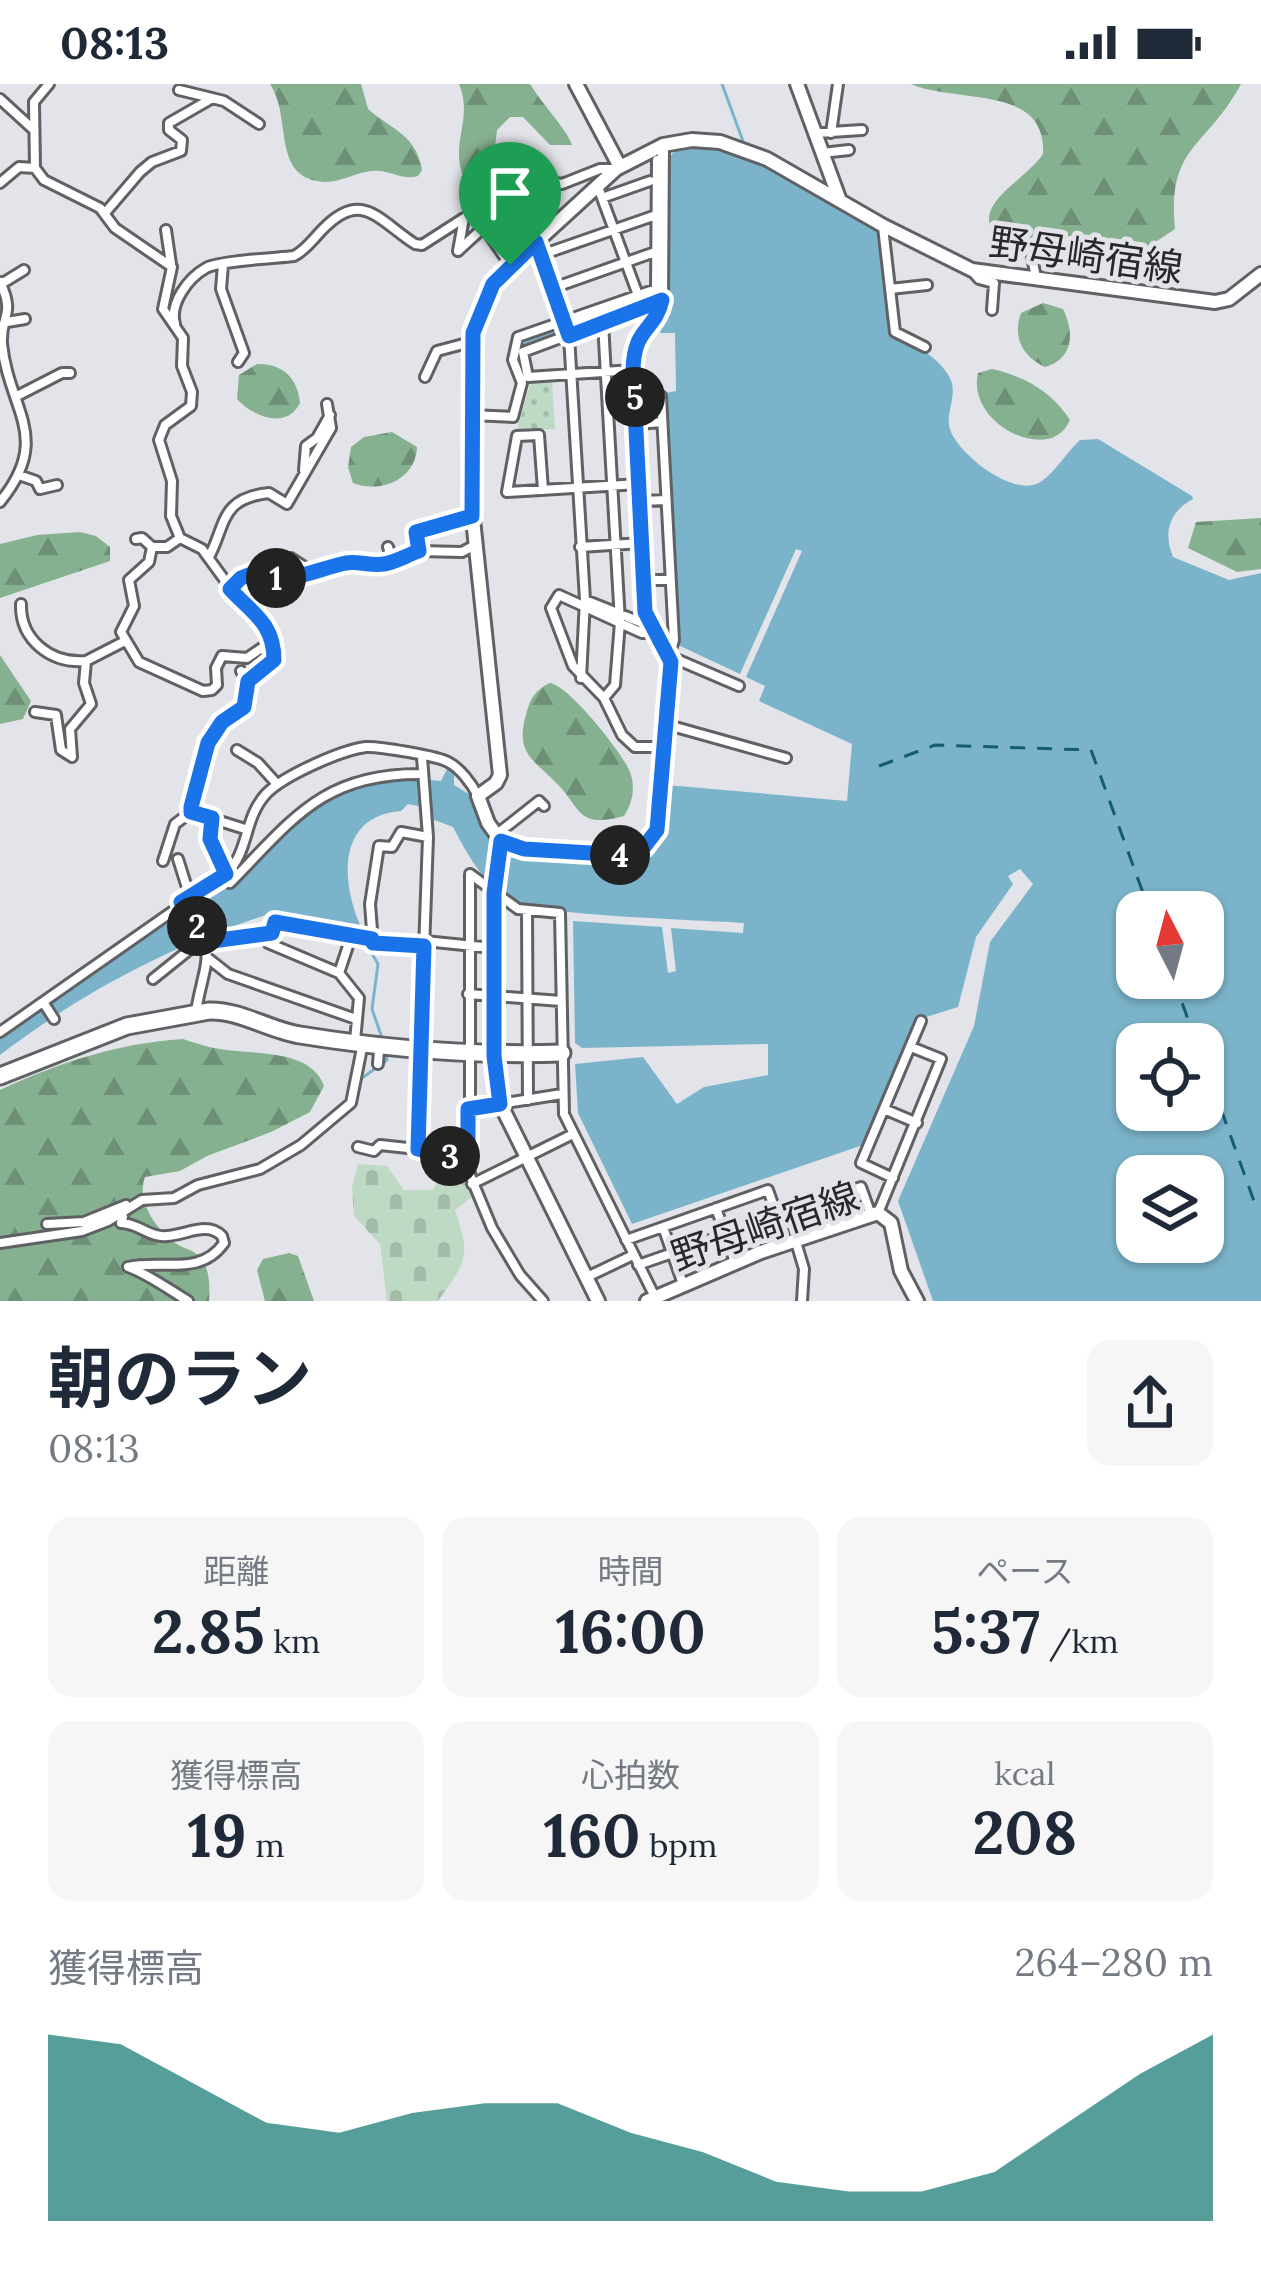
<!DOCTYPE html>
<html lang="ja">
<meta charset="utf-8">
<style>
body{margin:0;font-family:Lora,"Noto Sans JP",serif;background:#f6f6f7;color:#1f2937;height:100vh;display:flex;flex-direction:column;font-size:45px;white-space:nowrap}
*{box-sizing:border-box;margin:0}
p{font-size:39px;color:#747a83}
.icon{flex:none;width:66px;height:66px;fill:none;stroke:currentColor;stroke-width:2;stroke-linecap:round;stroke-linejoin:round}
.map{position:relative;height:1217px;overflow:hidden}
.side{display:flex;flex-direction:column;background:#fff;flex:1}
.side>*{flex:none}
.needle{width:78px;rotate:354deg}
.tools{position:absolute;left:1116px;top:807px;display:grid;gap:24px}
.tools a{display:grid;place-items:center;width:108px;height:108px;border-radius:24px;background:#fff;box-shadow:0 3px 9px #0004;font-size:60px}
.pin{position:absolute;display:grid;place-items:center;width:102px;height:102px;color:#fff;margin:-123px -51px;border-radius:50% 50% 50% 0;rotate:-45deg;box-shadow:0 0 12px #0007}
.pin .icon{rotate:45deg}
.km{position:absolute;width:60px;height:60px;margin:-30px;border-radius:50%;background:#222;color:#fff;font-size:33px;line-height:60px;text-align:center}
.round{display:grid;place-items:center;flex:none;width:126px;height:126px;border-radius:24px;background:#f6f6f7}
.summary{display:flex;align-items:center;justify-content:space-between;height:204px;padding:0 48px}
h1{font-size:66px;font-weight:700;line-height:90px}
.figures{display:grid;grid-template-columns:repeat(3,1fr);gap:18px;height:204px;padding:12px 48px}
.figures div{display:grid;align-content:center;border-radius:24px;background:#f6f6f7;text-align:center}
.figures b{font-size:60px;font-weight:700}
.figures small{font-size:33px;font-weight:400}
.figures p{font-size:33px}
.chart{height:336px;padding:24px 48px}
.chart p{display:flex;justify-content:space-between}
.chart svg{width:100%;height:216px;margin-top:12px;fill:#0f766e;opacity:.7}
.status{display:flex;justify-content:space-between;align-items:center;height:84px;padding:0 60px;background:#fff;direction:ltr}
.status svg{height:33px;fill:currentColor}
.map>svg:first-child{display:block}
</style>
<div class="status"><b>08:13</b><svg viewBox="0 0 49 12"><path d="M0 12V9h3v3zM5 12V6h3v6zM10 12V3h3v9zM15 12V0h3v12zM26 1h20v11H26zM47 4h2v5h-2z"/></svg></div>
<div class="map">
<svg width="1261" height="1217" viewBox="0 0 1261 1217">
<defs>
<pattern id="forest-firs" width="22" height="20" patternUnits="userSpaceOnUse" patternTransform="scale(3)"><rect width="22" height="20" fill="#86b190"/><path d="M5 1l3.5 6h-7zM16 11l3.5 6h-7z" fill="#6e9076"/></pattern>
<pattern id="cemetery-stones" width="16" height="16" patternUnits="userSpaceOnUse" patternTransform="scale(3)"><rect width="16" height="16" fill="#bedac4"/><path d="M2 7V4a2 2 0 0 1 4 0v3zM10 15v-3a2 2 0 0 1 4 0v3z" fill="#a3bba8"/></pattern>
<pattern id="park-dots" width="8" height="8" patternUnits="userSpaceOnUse" patternTransform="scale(3)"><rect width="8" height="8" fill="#bedac4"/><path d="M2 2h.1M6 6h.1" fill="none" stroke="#a3bba8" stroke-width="1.8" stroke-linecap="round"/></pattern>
</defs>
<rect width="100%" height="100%" fill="#e3e4e9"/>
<path fill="url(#forest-firs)" d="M270,0H361L368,25C392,46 416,50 422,86L418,92C402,97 389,85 372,87C356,88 342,98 325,98C270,95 293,34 270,0Z
M459,0H530C540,17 570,50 572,61H550L523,33H510L497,46L490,106L473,109C441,66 476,41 459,0Z
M911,0H1241C1206,65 1167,61 1175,145L1151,161L1106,173L1062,162L1008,165C958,124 1020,103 1043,70C1047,0 957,20 911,0Z
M1043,219L1063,225C1075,249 1073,275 1045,283C1023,273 1012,253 1021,229Z
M257,280C282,279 298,294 300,319C287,346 253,333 237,315L239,291Z
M992,285C1024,292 1052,308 1070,336C1051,382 966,340 978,289Z
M392,348L417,363C416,395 381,410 353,399L348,383L351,363L364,353Z
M1261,434V485L1237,488L1188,464L1196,438Z
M80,448L96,452L110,463V477L0,514V460L37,451Z
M0,571L31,617L23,635L0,640Z
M550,599C568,601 623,669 630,688C636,703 632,720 624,732C612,735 598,739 586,733C577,728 570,714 562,705C535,675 513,672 527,627C531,613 537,605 550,599Z
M183,955C195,959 207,963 220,965C253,971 311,964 324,1002L310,1028L271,1048L207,1072L180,1087L145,1093C136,1116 155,1144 174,1158C181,1164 192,1165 199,1172C210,1182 210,1204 209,1217H0V1006C58,979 118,959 183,955Z
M289,1169L298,1172L314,1217H265L257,1186L263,1175Z"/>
<path fill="url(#cemetery-stones)" d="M438,1072L460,1078L472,1113L455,1126C472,1175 465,1178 438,1217H387L380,1160L354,1132L352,1102L358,1080L387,1082L404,1106H433L440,1092Z"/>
<path fill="url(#park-dots)" d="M552,295L555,345L517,346L531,297Z"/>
<path fill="#7bb4ca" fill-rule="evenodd" d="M692,59L740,68L849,125L878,150L891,250C913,261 937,270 950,294C959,313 943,330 951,348C961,372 1016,416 1042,397C1056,387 1067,368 1080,356L1098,355L1192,412L1193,415C1169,428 1163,448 1173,473L1229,496L1261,489V1217H933L898,1117L974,942L990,858L1033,800L1020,785L1008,792L1013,800L976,853L958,923L920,935L866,1060L632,1140L578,1029L575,980L643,973L677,1020L704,1003L768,991V960L582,964L575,959L573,837L662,843L668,889L676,887L671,844L743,849L744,839C705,836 533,832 510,816C483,799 467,770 453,743L429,734L428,724L408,720L401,727C333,732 341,806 365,851L275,836L272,829C172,861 84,907 0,971V950L127,864L225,805L312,721L351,703L399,693L441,697L447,685L454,690V701L472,712L491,753L509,769L618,776L661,747L667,701L847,717L852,660L759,617L765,602L746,593L802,467L796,465L740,590L678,561L665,309L676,307L675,249H660L666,224L669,73L683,60ZM1137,828H1203V894H1137ZM1137,960H1203V1026H1137ZM1137,1092H1203V1158H1137Z"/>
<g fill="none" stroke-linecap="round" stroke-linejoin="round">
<path stroke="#7bb4ca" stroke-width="3" d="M722,0L744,60
M521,261L658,211
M364,856L378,880L372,925L382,954
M358,997L387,976L386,969
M147,1119L171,1118L194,1107"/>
<path stroke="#125d74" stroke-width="3" stroke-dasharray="15 12" stroke-linecap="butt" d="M879,682L935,661L1091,666L1150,828
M1173,894L1197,960
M1203,975L1255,1120L1261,1122"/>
<defs>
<path id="street" d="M179,6L224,17L259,40
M0,15L34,46
M815,49L862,46
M831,49L838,0
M822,69L849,66
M35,84L34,18L49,0
M0,99L19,83L35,84L44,96L100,124L115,144L172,183L163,225L183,254L182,282L192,308L191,322L165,341L159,356L172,397L171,432L180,454L202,465L237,513L259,530L272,555L274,576L248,597
M520,103L530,95L562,100L600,85H614
M598,103L638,211
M602,114L650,97
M105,129L140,88L152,78L181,67L182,56L169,46V39L209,16
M883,143L895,248L925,263
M166,146L171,180
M537,159L569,252L585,516L581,594
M1035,162L1032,173L1036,194
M541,171L656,131
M223,181L221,205L244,269L238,278
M972,187L979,195L994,199L992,226
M0,198C16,231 0,232 2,260C9,327 53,353 0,418
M1,200L24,186
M553,204L655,168
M890,205L927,201
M7,238L25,235
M603,239L620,538L615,601L604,614
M175,240C169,220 188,194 206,184C217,177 277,174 294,172C306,166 313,155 323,145C362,105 378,136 415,160L422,161L464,134L458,167L484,143L510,181
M633,286L528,293L523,268L662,216
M425,293L437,267L471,258
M17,312L62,289H70
M661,312L674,556L669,572L739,602
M471,331L513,333L522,299L513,276L518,253L656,205L657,76
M637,340L662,338
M304,386L306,362L317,354L330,331
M19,391L36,397L40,405L57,401
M543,406L539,351L517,352L507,408L639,400
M641,417L666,416
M180,454L167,463H152L149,478L129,496L134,522L121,548L139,578L203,607L212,606L217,601L216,584L222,572L247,574L272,557
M136,455L142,454L152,463
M388,463L393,478
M580,463L642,459
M419,467L415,448L472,432
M209,473C226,441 220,414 269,409L287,420L331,344L327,320
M265,493L276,474H291L311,487
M644,496H670
M230,505L241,494L254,489L265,495L315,490L350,478L388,480L419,467L462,468L475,461
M585,516L650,542
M21,520C20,556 51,580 86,577
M655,549H642L559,511L551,524L573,582L604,614L622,651L635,663H663
M241,587L248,597L244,623L223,636L208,659L191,728L245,745
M35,628L56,631L61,666L72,673L70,645L91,620L84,599L86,577L125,557
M668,641L786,674
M237,666L258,679L277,700
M422,673L428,753L417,1065L468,1078
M212,734L210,755L226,790
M497,750L539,717L544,722
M178,775L190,813
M163,777L175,740L191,728
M224,792L230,799C293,735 323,689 422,690
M181,818C219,872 206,870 196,927
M527,827L528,1016
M272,849L268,859L339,889L359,914L355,957
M425,857L493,864
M205,858L272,849L275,838L372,855
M425,862L373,859L370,820L379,762L392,763L401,748L428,753
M209,875L228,890L356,935
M339,889L351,853
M153,895L204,854
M468,910L561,917
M43,918L54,935
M0,948L226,790C250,767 243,735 266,710C283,692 341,666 366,663C377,662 438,672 448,678C460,684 472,700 478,712
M378,980L379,966
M468,1025L562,1010
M884,1025L917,1039
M358,1063L374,1067L380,1061L417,1065
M893,1094L861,1079L921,937
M472,1100L573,1050
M716,1124L735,1178
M878,1129L941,975L911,963
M123,1133L121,1139C138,1139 150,1154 167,1152C186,1151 207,1137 222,1152L224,1159C200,1193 162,1175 128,1183C148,1190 168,1205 188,1217
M47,1140L84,1138L126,1121
M663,1143L683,1200
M626,1156L768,1106L787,1159
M796,1158L804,1185L802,1217
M0,1159L82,1147L108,1137L142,1116L174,1114L198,1101L260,1085L301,1061L351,1019L362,964H366
M638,1181L861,1103L871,1131
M587,1193L633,1171
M543,1217L520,1191L492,1144L470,1091V790L518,825L560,829L564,1030L655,1213"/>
<path id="secondary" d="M501,757C525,767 614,779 637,768C647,763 652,755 657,746L671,578L645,528L633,286C634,242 655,248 662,216L663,61"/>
<path id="primary" d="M576,0L620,83
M797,0L839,114
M598,1217L497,1013L493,809L501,757L488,739L478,712L496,699L500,691L470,407L472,258L498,193L616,85L663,61L692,56L720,58L767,75L882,141L972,186L1215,218L1229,215L1261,190
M647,1217L761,1168L878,1129L891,1139L901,1187L917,1217"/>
<path id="highway" d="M0,992L127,942L209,927C240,926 269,946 300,951C387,965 474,972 562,969"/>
</defs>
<use href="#street" stroke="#606165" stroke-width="14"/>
<use href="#secondary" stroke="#606165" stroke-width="16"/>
<use href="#primary" stroke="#606165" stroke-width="18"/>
<use href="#highway" stroke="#606165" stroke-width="21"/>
<use href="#street" stroke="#fff" stroke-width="8"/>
<use href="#secondary" stroke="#fff" stroke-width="10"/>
<use href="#primary" stroke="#fff" stroke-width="12"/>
<use href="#highway" stroke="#fff" stroke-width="15"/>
</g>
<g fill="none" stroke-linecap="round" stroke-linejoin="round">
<defs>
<path id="route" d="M536,158L569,252L662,216C655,248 634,242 633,286L645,528L671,578L657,746L644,763L624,771L524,765L501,757L494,809V972L500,1020L468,1025V1078L418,1065L424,862L373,859L372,855L275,838L272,849L205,858L181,818L226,790L210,755L212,734L191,728V723L208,659L222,638L244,623L248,597L274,576C274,539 252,529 230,505L241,494L254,489C283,504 316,485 346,479C358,477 371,482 384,480C396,478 407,471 419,467L416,448L472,432L473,249L493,200Z"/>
</defs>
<use href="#route" stroke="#fff" stroke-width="24"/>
<use href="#route" stroke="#1a73e8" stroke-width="15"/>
</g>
<g text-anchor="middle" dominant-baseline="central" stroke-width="10" stroke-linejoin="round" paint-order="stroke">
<g font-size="39" fill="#272829" stroke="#e3e4e9">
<text transform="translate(1086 171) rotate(8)">野母崎宿線</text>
<text transform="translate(765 1142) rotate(-19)">野母崎宿線</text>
</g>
</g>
</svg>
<div class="tools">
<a><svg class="needle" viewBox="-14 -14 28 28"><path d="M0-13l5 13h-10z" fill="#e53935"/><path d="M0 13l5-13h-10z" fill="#747a83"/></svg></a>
<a><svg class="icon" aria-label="locate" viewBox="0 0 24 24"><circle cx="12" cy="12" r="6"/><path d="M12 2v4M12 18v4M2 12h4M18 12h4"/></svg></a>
<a><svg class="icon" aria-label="layers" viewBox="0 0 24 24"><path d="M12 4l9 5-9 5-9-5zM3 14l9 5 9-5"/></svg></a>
</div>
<div class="pin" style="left:510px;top:181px;background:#1e9e55"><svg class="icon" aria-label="arrive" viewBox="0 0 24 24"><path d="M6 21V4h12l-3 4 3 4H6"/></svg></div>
<b class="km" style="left:276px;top:494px">1</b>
<b class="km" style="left:197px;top:842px">2</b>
<b class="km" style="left:450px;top:1072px">3</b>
<b class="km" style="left:620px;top:771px">4</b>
<b class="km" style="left:635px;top:313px">5</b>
</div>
<section class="side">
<div class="summary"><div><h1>朝のラン</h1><p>08:13</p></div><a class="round"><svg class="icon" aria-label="share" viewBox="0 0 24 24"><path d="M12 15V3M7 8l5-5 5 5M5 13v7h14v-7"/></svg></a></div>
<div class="figures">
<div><p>距離</p><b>2.85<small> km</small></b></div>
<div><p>時間</p><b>16:00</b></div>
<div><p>ペース</p><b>5:37<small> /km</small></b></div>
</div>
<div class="figures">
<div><p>獲得標高</p><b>19<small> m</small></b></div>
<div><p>心拍数</p><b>160<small> bpm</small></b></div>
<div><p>kcal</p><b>208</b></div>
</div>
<div class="chart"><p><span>獲得標高</span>264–280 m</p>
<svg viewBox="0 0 160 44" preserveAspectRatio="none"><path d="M0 44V6L10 8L20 16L30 24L40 26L50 22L60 20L70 20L80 26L90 30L100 36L110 38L120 38L130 34L140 24L150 14L160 6V44z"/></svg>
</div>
</section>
